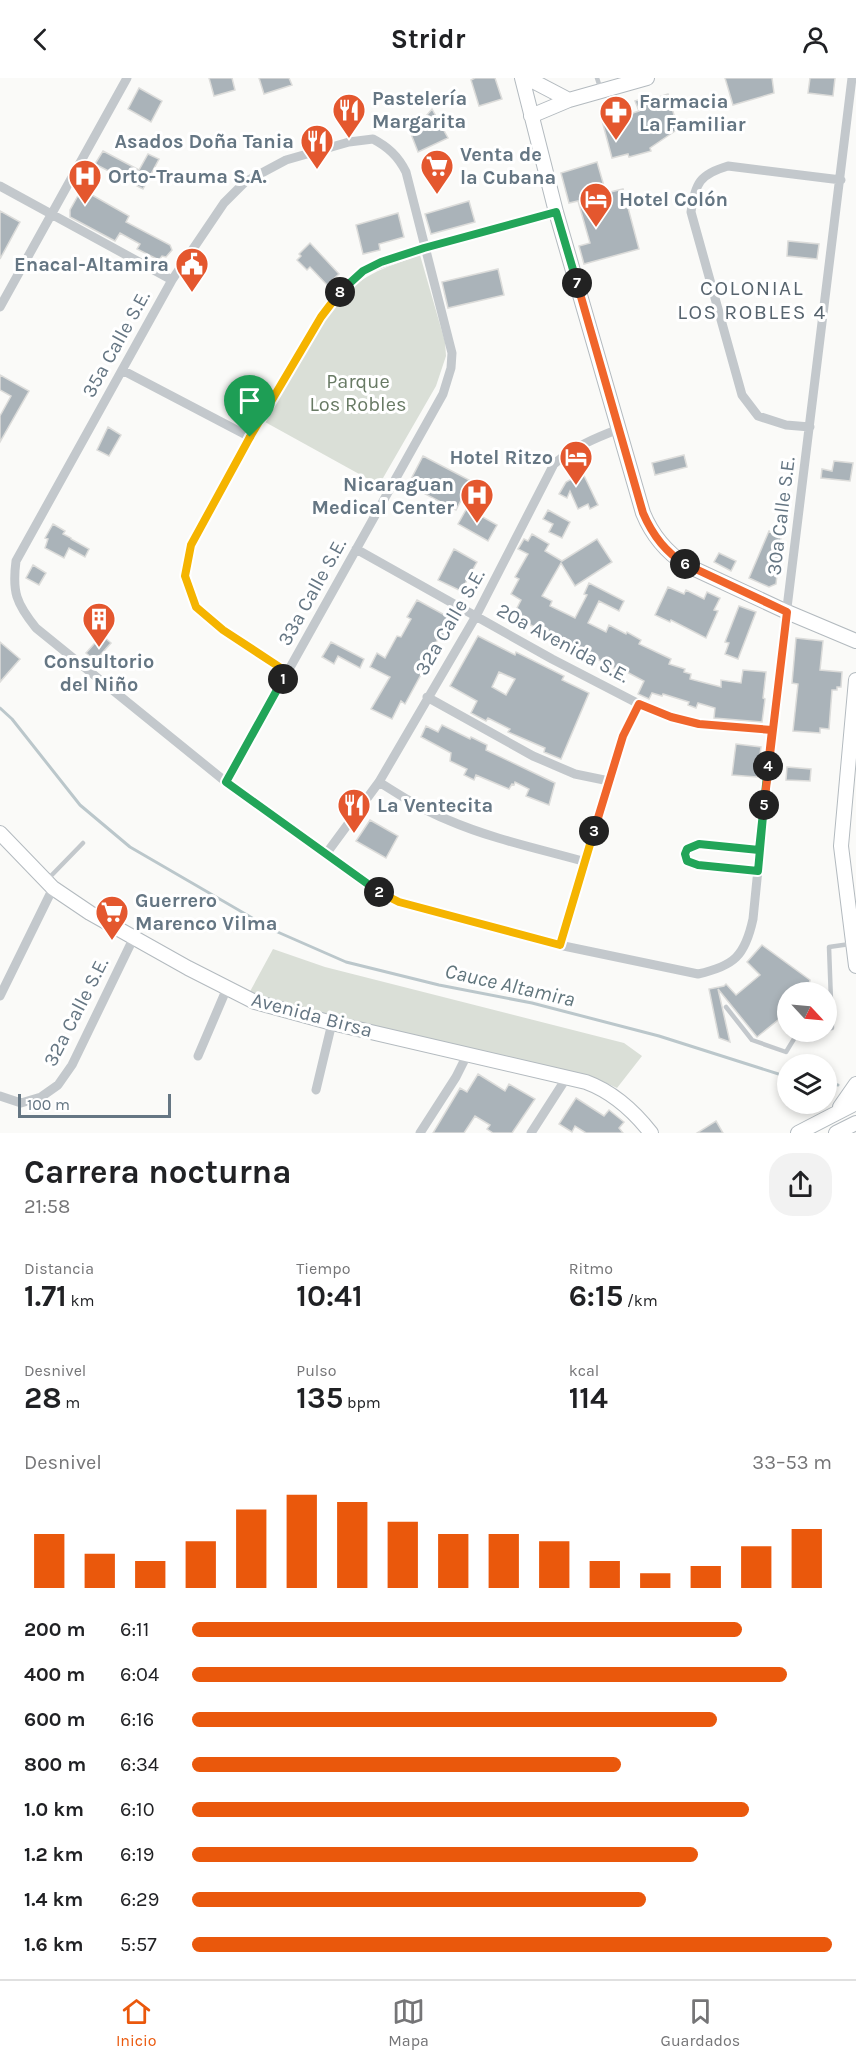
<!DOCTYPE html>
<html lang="es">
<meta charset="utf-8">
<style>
body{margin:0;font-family:Karla,sans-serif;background:#f2f2f2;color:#202124;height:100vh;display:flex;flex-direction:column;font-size:22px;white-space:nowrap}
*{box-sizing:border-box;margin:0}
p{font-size:20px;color:#757577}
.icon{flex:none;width:33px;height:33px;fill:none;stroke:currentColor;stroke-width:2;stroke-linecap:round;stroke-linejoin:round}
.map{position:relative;height:1055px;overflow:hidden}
.sheet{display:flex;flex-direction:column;background:#fff;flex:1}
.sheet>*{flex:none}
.needle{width:39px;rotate:116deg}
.controls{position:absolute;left:777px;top:904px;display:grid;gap:12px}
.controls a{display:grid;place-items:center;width:60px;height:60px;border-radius:50%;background:#fff;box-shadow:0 3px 9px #0003;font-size:30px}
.scale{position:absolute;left:18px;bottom:15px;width:153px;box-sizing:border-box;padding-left:6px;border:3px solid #657683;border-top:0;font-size:16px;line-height:21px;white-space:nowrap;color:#657683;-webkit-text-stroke:4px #fff;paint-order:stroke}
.pin{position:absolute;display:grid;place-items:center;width:51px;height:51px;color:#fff;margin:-62px -26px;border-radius:50% 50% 50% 0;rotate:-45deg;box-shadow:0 0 6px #0007}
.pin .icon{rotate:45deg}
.km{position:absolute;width:30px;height:30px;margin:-15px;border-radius:50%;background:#222;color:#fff;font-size:16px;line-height:30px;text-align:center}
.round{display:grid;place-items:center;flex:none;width:63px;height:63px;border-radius:24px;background:#f2f2f2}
.headline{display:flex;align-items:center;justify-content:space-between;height:102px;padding:0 24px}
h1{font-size:33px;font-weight:700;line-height:45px}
.stats{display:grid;grid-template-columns:repeat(3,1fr);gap:9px;height:102px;padding:6px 24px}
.stats div{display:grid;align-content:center}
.stats b{font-size:30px;font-weight:700}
.stats small{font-size:16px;font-weight:400}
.stats p{font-size:16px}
.chart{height:168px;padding:12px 24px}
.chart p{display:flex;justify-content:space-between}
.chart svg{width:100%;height:108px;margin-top:6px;stroke:#ea580c;stroke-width:6}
ul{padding:0 24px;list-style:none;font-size:20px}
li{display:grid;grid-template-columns:96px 72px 1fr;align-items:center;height:45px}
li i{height:15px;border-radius:8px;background:#ea580c}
header{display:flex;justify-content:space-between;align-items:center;height:78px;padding:0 24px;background:#fff;font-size:27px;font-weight:700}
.tab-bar{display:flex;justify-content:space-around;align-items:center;height:84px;border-top:2px solid #e0e0e0;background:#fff;font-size:16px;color:#757577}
.tab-bar a{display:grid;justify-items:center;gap:3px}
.tab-bar .selected{color:#ea580c}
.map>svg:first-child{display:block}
</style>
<header><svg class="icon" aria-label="back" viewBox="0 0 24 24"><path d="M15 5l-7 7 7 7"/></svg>Stridr<svg class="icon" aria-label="person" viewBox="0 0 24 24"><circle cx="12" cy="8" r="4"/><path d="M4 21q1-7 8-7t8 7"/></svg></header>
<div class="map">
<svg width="856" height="1055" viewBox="0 0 856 1055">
<rect width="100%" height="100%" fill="#fafaf8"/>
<path fill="#dadfd7" d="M420,177L445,264L446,278L436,308L379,407L265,344L333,229C361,196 381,191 420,177Z
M273,871L325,889L624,965L642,978L617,1010L588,997L247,919Z"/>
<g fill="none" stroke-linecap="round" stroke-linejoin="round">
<path stroke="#bbc7cb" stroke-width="3" d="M0,630L12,641L80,727L130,769L273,852L346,884L439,907L532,925L659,958L788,999
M826,1005L838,1007"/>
</g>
<path fill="#aab3b9" stroke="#dcdcda" stroke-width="1.5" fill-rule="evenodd" d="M209,0H232L235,12L214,18Z
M259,0H289L292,7L264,16Z
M475,0H495L502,21L479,28L471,2Z
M725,0H772L774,15L733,27Z
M810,0H835L833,18L808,15Z
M139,10L162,23L151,44L128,31Z
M668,16L678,51L650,70L651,73L629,79L628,76L612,80L600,35L616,31L617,40L639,33L635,23L649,18L650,22Z
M432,31L448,60L418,74L411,56Z
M103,73L139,92L148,76L159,81L143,111L95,86Z
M597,84L606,115L623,111L639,171L584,186L579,168L590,165L578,123L569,125L561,95Z
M85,113L129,138L126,144L170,167L172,172L166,179L162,178L159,182L137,171L140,166L120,155L115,163L70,139V132L80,114L83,116Z
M469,123L475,144L431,156L425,136Z
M0,133L20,144L0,181Z
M398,135L404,159L379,166L380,172L363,176L356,147Z
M788,163L819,166L817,181L787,178Z
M310,165L339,196L327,207L310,189L307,192L297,182L301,178L299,176Z
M498,191L504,217L448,230L442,204Z
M0,297L29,313L0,364V338L11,318L0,312Z
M108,349L121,357L109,378L97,372Z
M684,377L687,389L655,397L652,385Z
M423,378L471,403L456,432L408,407Z
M834,383L853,385L850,403L821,400L822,391L832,393Z
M579,387L598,427L590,431L588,426L578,431L570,413L567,420L559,416L566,404L572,401L568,392Z
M467,430L497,447L488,463L458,446Z
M548,432L570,444L562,460L549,454L553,446L543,441Z
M53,446L65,453L63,456L71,460V461L89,471L85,479L69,470L64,480L45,470L48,461L45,460Z
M769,453L781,458L776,506L769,509L749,500Z
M532,456L549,466L545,473L562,483L597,461L612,484L575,508L561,485L542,518L552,523L550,528L575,540L587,517L584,516L589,505L624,523L619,533L599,523L588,545L606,554L609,547L626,556L627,554L641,562L639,566L671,581L669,586L685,591L684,594L691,596L690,601L721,609V602L741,605L743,592L766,594L763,620L765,621L762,644L714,640L715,630L698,625L696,630L688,627L689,624L663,616L662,618L652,615L649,621L638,616L644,603L625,593L623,595L590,577L589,579L558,561L513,538L521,522L511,516L519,501L515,499L528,476L518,471L524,461L528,463Z
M454,471L477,484L461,513L438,502Z
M719,475L736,483L731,493L714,484Z
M33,487L46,495L39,507L26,500Z
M668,509L684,516L686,512L704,521L707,514L720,520L714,532L718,533L706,560L671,542L670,544L655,537Z
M417,522L452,541L443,558L440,557L430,576L434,578L425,595L423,593L405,626L401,623L392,641L371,631L390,599L370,589L377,575L385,580L397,558L401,559L411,541L407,539Z
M739,528L756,534L738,581L725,576L729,565L725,564Z
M102,557L111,565L95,583L86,575Z
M478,558L515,577L516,574L564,598L562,602L589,615L561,681L544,674L545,670L508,654L510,651L488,640L486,643L471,635L477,623L450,608ZM499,594L515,601L506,617L492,609Z
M796,560L823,563L820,592L842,594L841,609H837V612H832L829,651L820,650V655L793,653L798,606L792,605Z
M0,564L20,581L0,604Z
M331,564L364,581L360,590L338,578L334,586L322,579Z
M442,647L470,661L471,659L487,667L486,672L555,705L549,727L526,718L529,711L515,704L514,707L512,706L509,711L476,697L474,702L464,697L467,691L450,683L451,675L421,659L426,648L438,654Z
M736,666L761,669L757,699L732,697Z
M787,689L811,691L810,703L786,702Z
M370,742L398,758L386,780L356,763Z
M762,867L810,902L807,915H788V934L757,959L718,911L730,964L719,960L709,911L724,908L726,906L736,917L760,897L747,884Z
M478,996L505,1013L509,1006L535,1021L512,1055H493L487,1051L490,1047L475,1038L464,1055H433L460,1010L467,1014Z
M576,1020L604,1038L609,1032L624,1044L619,1050L623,1055H586L575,1048L572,1054L559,1046Z
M716,1043L723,1055H697Z"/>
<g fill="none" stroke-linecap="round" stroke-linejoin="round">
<defs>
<path id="secondary" d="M522,0L556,134L643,435C652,457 666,474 686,487L787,534L856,563
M527,0L569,22
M531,38L569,22L647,0
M856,602L841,768L856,888
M0,755L53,810L90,835L188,890L255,924L332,945L586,1004C613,1014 633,1032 651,1055
M840,1029L856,1006
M798,1055L856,1025
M836,1055L856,1045"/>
</defs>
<use href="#secondary" stroke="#b3babf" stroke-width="16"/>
<path stroke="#c3c8cc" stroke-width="4.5" d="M597,0L601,12
M47,802L83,765
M726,929L752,962L786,974L797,956L810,954
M826,951L832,950L829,869L850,866"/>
<path stroke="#c3c8cc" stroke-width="9" d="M0,108L172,202
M0,229L127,0
M122,292L250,359
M810,349L786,347L758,338L742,317L691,134C695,105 700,96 728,88L841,102
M356,471L552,581L639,626L671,639L699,646L772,652
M287,593L223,552L196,529L185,498L191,467L250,359L333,220L363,193L411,174L556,134
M427,619L533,678L575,696L609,703
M226,704L443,316L451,290L452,275L406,94C398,78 388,69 373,61L349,64L286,82L245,104L224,125L172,202L16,483C12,514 16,525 36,550L226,704L373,811L399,824L559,867L698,896C734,888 745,878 753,841L772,652L852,0
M379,704C401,718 423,732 448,742C492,761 540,771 586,784
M326,776L379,704L476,538L554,386C574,369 595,360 619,351
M758,793L692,786L687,784L685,776L687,772L699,766L759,772
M559,867L623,658L639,626
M0,918L53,810
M198,978L227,910
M316,1012L332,945
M0,1018L21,1025L41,1019L58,1007L72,987L134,859
M420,1055L456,999L467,977
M531,1055L567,999"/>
<use href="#secondary" stroke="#fff" stroke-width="14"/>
</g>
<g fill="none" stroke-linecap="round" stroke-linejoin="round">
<defs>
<path id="split-1" d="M250,359L191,467L185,498L196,529L223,552L287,594L283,601"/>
<path id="split-2" d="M283,601L226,704L379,814"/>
<path id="split-3" d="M379,814L399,824L560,867L594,753"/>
<path id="split-4" d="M594,753L623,658L639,626L671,639L699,646L772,652L768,688"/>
<path id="split-5" d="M764,727L758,793L698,787L687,783L685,776L687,771L699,766L759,772L768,688"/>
<path id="split-6" d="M685,486L787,534L764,727"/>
<path id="split-7" d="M577,205L643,435C652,456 665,474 685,486"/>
<path id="split-8" d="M340,214L363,193L381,184L424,170L556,134L577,205"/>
<path id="split-9" d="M250,359L321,239L340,214"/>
</defs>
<use href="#split-1" stroke="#fff" stroke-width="12"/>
<use href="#split-2" stroke="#fff" stroke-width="12"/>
<use href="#split-3" stroke="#fff" stroke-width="12"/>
<use href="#split-4" stroke="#fff" stroke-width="12"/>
<use href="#split-5" stroke="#fff" stroke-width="12"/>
<use href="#split-6" stroke="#fff" stroke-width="12"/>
<use href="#split-7" stroke="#fff" stroke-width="12"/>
<use href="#split-8" stroke="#fff" stroke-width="12"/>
<use href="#split-9" stroke="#fff" stroke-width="12"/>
<use href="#split-1" stroke="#f5b400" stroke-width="8"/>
<use href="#split-2" stroke="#22a559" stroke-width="8"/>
<use href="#split-3" stroke="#f5b400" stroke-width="8"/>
<use href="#split-4" stroke="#f0652b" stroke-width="8"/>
<use href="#split-5" stroke="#22a559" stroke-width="8"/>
<use href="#split-6" stroke="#f0652b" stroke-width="8"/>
<use href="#split-7" stroke="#f0652b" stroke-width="8"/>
<use href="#split-8" stroke="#22a559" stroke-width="8"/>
<use href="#split-9" stroke="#f5b400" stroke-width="8"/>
</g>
<defs>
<symbol id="restaurant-pin" viewBox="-11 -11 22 30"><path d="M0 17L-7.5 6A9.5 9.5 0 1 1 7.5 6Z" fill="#e4572e" stroke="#fff"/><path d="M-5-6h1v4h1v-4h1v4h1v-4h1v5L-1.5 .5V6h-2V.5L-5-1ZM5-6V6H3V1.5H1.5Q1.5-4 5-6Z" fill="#fff"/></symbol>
<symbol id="pharmacy-pin" viewBox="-11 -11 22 30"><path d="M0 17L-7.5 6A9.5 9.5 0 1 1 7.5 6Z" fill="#e4572e" stroke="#fff"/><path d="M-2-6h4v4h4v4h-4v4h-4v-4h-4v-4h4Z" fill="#fff"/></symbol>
<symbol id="supermarket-pin" viewBox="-11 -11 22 30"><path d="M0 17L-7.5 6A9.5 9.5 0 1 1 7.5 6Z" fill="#e4572e" stroke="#fff"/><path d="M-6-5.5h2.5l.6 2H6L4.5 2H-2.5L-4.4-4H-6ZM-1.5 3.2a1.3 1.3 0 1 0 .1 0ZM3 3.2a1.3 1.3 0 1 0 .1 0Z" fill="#fff"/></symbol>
<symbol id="hospital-pin" viewBox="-11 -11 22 30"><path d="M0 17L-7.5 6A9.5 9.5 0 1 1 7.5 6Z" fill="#e4572e" stroke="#fff"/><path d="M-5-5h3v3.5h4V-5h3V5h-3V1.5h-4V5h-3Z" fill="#fff"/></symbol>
<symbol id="hotel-pin" viewBox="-11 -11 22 30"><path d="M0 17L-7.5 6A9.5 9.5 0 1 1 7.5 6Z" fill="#e4572e" stroke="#fff"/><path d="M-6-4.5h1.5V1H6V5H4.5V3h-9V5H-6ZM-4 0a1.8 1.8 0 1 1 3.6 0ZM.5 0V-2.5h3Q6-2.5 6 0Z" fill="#fff"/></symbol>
<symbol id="civic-pin" viewBox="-11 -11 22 30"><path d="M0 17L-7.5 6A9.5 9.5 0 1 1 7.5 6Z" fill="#e4572e" stroke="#fff"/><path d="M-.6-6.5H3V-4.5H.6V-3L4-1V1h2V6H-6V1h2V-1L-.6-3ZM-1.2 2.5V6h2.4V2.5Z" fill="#fff"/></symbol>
<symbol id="building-pin" viewBox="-11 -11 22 30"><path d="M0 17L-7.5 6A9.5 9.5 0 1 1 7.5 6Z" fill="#e4572e" stroke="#fff"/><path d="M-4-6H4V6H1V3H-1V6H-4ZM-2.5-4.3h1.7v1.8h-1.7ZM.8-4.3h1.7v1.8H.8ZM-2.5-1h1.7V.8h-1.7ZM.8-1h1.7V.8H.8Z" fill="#fff"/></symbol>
</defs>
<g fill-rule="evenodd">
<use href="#restaurant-pin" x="330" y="13" width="38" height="52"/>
<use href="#pharmacy-pin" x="597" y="15" width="38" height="52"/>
<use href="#restaurant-pin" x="298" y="44" width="38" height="52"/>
<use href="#supermarket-pin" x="418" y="69" width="38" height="52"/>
<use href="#hospital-pin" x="66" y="79" width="38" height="52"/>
<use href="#hotel-pin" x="577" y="102" width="38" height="52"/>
<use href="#civic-pin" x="173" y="167" width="38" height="52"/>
<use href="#hotel-pin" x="557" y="360" width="38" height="52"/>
<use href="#hospital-pin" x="458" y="398" width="38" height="52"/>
<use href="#building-pin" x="80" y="522" width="38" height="52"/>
<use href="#restaurant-pin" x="335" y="708" width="38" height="52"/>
<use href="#supermarket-pin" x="93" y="815" width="38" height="52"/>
</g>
<g text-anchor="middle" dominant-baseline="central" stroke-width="6" stroke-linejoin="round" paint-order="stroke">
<g font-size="20" font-weight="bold" fill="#657683" stroke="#fff" text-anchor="start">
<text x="372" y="20">Pastelería<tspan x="372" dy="23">Margarita</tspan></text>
<text x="639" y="23">Farmacia<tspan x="639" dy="23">La Familiar</tspan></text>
<text x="294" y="63" text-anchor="end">Asados Doña Tania</text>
<text x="460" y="76">Venta de<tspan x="460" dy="23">la Cubana</tspan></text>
<text x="108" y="98">Orto-Trauma S.A.</text>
<text x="619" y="121">Hotel Colón</text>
<text x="169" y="186" text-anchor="end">Enacal-Altamira</text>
<text x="553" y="379" text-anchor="end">Hotel Ritzo</text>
<text x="454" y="406" text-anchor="end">Nicaraguan<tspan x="454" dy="23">Medical Center</tspan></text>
<text x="99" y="583" text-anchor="middle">Consultorio<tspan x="99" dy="23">del Niño</tspan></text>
<text x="377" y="727">La Ventecita</text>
<text x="135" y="822">Guerrero<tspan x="135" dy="23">Marenco Vilma</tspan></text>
</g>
<g font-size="20" fill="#657683" stroke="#fff">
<text transform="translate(116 266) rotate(-61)">35a Calle S.E.</text>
<text transform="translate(781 438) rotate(-83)">30a Calle S.E.</text>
<text transform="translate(312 514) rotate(-61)">33a Calle S.E.</text>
<text transform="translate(450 544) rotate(-60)">32a Calle S.E.</text>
<text transform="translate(563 565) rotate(28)">20a Avenida S.E.</text>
<text transform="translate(76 934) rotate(-63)">32a Calle S.E.</text>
<text transform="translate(312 937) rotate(15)">Avenida Birsa</text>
</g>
<g font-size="20" fill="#687a64" stroke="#fff">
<text x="358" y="303">Parque<tspan x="358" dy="23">Los Robles</tspan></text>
</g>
<g font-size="21" letter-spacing="1.5" fill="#57646e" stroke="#fff">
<text x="752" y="210">COLONIAL<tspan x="752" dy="24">LOS ROBLES 4</tspan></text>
</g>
<g font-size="21" font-style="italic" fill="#60757c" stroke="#fff">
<text transform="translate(510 907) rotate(13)">Cauce Altamira</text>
</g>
</g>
</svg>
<div class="controls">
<a><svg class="needle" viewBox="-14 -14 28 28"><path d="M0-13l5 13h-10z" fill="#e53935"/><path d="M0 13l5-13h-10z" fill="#757577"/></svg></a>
<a><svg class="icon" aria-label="layers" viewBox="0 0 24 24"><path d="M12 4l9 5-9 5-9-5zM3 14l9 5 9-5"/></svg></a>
</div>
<div class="scale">100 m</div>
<div class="pin" style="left:250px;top:359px;background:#1e9e55"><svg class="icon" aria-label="arrive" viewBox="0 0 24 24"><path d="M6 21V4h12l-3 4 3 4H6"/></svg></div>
<b class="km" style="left:283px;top:601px">1</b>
<b class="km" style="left:379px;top:814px">2</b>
<b class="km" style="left:594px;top:753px">3</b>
<b class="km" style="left:768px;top:688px">4</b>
<b class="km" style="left:764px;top:727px">5</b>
<b class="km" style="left:685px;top:486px">6</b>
<b class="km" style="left:577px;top:205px">7</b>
<b class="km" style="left:340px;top:214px">8</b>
</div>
<section class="sheet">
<div class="headline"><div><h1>Carrera nocturna</h1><p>21:58</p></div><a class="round"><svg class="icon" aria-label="share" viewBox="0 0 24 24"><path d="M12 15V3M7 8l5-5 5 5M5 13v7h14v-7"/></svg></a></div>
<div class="stats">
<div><p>Distancia</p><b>1.71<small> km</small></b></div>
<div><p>Tiempo</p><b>10:41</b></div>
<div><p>Ritmo</p><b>6:15<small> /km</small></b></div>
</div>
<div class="stats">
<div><p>Desnivel</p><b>28<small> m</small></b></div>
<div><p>Pulso</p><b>135<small> bpm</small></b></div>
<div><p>kcal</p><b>114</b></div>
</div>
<div class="chart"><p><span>Desnivel</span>33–53 m</p>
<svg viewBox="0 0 160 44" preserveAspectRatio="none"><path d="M5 44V22M15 44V30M25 44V33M35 44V25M45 44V12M55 44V6M65 44V9M75 44V17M85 44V22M95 44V22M105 44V25M115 44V33M125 44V38M135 44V35M145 44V27M155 44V20"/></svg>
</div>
<ul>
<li><b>200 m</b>6:11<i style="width:86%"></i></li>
<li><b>400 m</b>6:04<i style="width:93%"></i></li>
<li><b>600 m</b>6:16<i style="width:82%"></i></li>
<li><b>800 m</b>6:34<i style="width:67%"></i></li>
<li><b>1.0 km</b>6:10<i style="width:87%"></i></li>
<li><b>1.2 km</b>6:19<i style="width:79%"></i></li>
<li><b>1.4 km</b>6:29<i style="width:71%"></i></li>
<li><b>1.6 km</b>5:57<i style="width:100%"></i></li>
</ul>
</section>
<nav class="tab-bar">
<a class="selected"><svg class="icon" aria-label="home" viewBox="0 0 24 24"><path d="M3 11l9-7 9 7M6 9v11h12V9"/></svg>Inicio</a>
<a><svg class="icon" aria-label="map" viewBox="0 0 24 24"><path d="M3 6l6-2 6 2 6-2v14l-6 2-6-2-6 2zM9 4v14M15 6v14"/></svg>Mapa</a>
<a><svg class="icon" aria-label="saved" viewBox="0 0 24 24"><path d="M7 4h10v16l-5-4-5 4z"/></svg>Guardados</a>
</nav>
